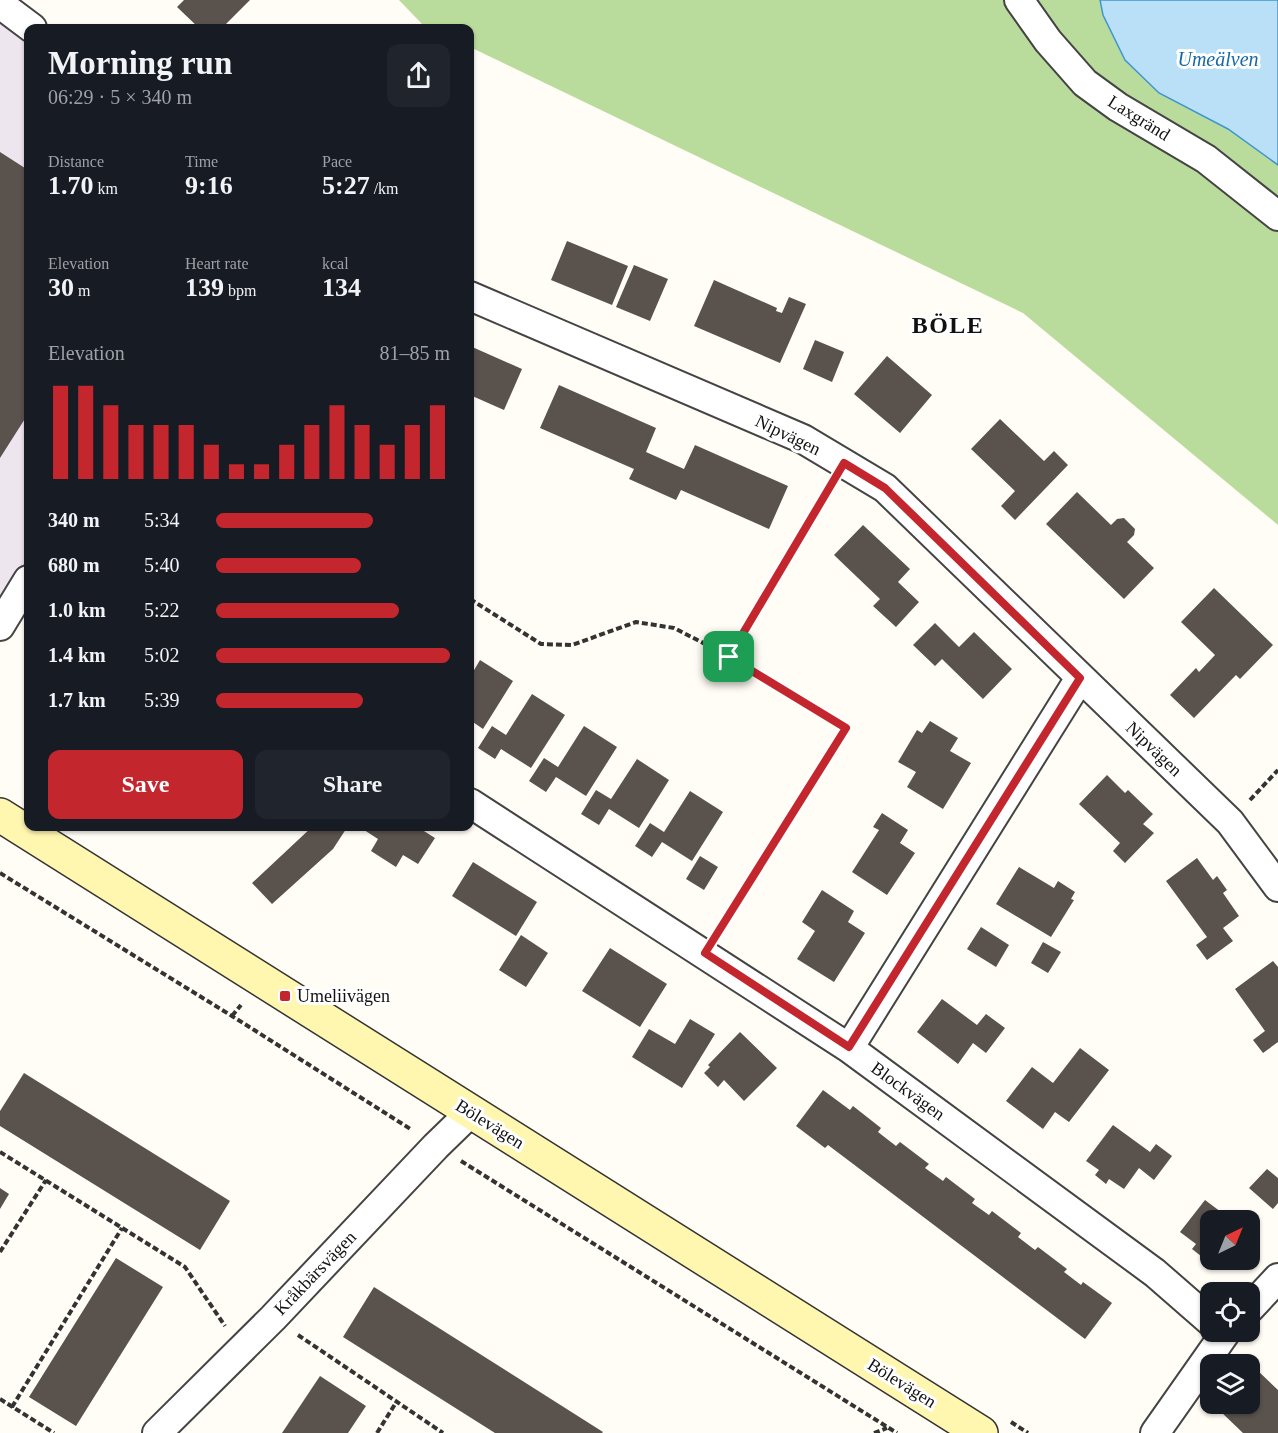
<!DOCTYPE html>
<meta charset="utf-8">
<style>
body{margin:0;font-family:"Times New Roman",serif;background:#20242c;color:#f1f3f6;height:100vh;display:flex;flex-direction:column;font-size:22px;white-space:nowrap}
*{box-sizing:border-box;margin:0}
p{font-size:20px;color:#9ea1a6}
.icon{flex:none;width:33px;height:33px;fill:none;stroke:currentColor;stroke-width:2;stroke-linecap:round;stroke-linejoin:round}
.map{position:relative;flex:1;overflow:hidden}
.side{position:absolute;left:24px;top:24px;width:450px;height:807px;display:flex;flex-direction:column;background:#171b24;border-radius:12px;box-shadow:0 2px 4px #0004}
.side>*{flex:none}
.needle{width:39px;rotate:43deg}
.fabs{position:absolute;left:1200px;top:1210px;display:grid;gap:12px}
.fabs a{display:grid;place-items:center;width:60px;height:60px;border-radius:12px;background:#171b24;box-shadow:0 2px 4px #0004;font-size:30px}
.pin{position:absolute;display:grid;place-items:center;width:51px;height:51px;color:#fff;margin:-26px;border-radius:12px;box-shadow:0 3px 9px #0006}
.round{display:grid;place-items:center;flex:none;width:63px;height:63px;border-radius:12px;background:#20242c}
.head{display:flex;align-items:center;justify-content:space-between;height:102px;padding:0 24px}
h1{font-size:33px;font-weight:800;line-height:45px}
.stats{display:grid;grid-template-columns:repeat(3,1fr);gap:9px;height:102px;padding:6px 24px}
.stats div{display:grid;align-content:center}
.stats b{font-size:26px;font-weight:800}
.stats small{font-size:16px;font-weight:400}
.stats p{font-size:16px}
.chart{height:168px;padding:12px 24px}
.chart p{display:flex;justify-content:space-between}
.chart svg{width:100%;height:108px;margin-top:6px;stroke:#c4262e;stroke-width:6}
.button{display:flex;gap:12px;margin-top:auto;padding:12px 24px}
.button a{flex:1;height:69px;border-radius:12px;background:#c4262e;color:#fff;font-size:24px;font-weight:800;line-height:69px;text-align:center}
.button a+a{background:#20242c;color:#f1f3f6}
ul{padding:0 24px;list-style:none;font-size:20px}
li{display:grid;grid-template-columns:96px 72px 1fr;align-items:center;height:45px}
li i{height:15px;border-radius:8px;background:#c4262e}
.map>svg:first-child{display:block}
</style>
<div class="map">
<svg width="1278" height="1433" viewBox="0 0 1278 1433">
<rect width="100%" height="100%" fill="#fffdf5"/>
<path fill="#eee6ef" d="M0,4L28,28V580L0,626Z"/>
<path fill="#b9dc9c" d="M399,0H1100L1103,15L1228,129L1278,165V525L1023,313L470,47V28H431L423,25Z"/>
<path fill="#b9e0f7" stroke="#3f96cf" stroke-width="1.5" d="M1100,0H1278V165L1228,129L1159,93L1125,60L1103,15Z"/>
<path fill="#5a524d" d="M184,0H250L222,28H199L177,7Z
M0,152L28,170V414L0,458Z
M567,241L628,266L612,305L551,280Z
M634,265L668,279L650,321L616,307Z
M714,280L777,308L776,311L782,313L789,297L806,304L780,363L694,326Z
M815,340L844,352L832,382L803,369Z
M470,346L522,369L504,410L470,395Z
M887,356L932,395L900,433L854,394Z
M559,385L656,428L646,452L684,469L695,445L788,486L769,529L681,490L676,500L629,479L634,469L540,428Z
M1000,419L1044,461L1054,451L1068,465L1015,520L1001,506L1015,491L971,449Z
M1077,492L1111,525L1117,519L1124,518L1135,529L1134,535L1127,542L1154,568L1124,599L1046,524Z
M863,525L910,569L898,582L919,602L896,627L873,606L880,599L834,555Z
M1214,588L1273,645L1240,679L1236,675L1194,718L1170,695L1196,668L1199,672L1215,655L1181,622Z
M935,623L959,647L974,632L1012,669L983,699L942,659L935,666L913,645Z
M480,660L513,681L483,729L470,720V677Z
M532,694L565,715L531,768L501,749L495,759L478,748L492,726L506,735Z
M930,721L958,738L950,751L971,763L943,809L907,787L916,772L898,762L917,730L922,733Z
M584,726L617,747L586,796L556,777L546,792L529,781L544,758L558,767Z
M637,759L669,780L639,828L609,809L599,825L581,814L596,790L611,799Z
M1107,775L1125,793L1128,790L1153,814L1143,824L1154,833L1125,863L1113,851L1120,843L1079,804Z
M690,791L723,812L692,861L662,842L652,857L635,846L650,823L664,832Z
M882,813L908,830L900,843L915,853L887,895L852,872L879,830L873,827Z
M313,826H348L333,849L272,904L252,883Z
M358,826H416L435,838L418,864L403,855L396,867L371,851L378,839Z
M700,856L718,867L704,890L686,879Z
M1197,858L1213,880L1217,876L1227,890L1223,893L1239,916L1223,928L1233,941L1207,960L1196,945L1207,937L1166,881Z
M473,862L537,902L516,936L452,896Z
M1019,867L1054,888L1058,881L1075,892L1071,899L1074,900L1051,937L996,904Z
M822,890L854,911L848,922L865,933L834,982L797,959L815,931L802,922Z
M981,927L1009,945L996,967L967,949Z
M521,935L548,953L526,987L499,970Z
M1043,942L1061,952L1048,973L1031,963Z
M610,948L667,984L640,1027L582,991Z
M1273,961L1278,967V1042L1263,1053L1253,1040L1265,1031L1235,989Z
M942,999L977,1025L986,1014L1005,1028L986,1053L973,1043L958,1064L917,1032Z
M690,1019L715,1034L682,1088L632,1057L649,1029L675,1044Z
M740,1032L777,1068L744,1101L724,1080L718,1087L704,1073L710,1067L708,1065Z
M1080,1048L1109,1070L1069,1122L1055,1112L1043,1129L1006,1101L1032,1067L1053,1083Z
M24,1073L230,1201L200,1250L0,1126V1111Z
M823,1090L850,1110L853,1106L881,1128L878,1132L896,1146L900,1142L929,1164L925,1168L943,1181L946,1177L975,1199L972,1203L989,1215L992,1211L1021,1233L1018,1237L1035,1250L1038,1247L1067,1269L1064,1272L1081,1285L1083,1282L1112,1303L1085,1339L828,1145L825,1148L796,1126Z
M1113,1125L1150,1152L1156,1144L1172,1156L1154,1180L1139,1168L1124,1189L1109,1179L1106,1184L1095,1175L1099,1170L1086,1161Z
M1267,1169L1278,1178V1203L1273,1209L1249,1188Z
M0,1188L9,1194L0,1209Z
M1205,1200L1233,1221H1210V1253L1206,1260L1192,1249L1196,1244L1180,1232Z
M116,1258L163,1287L76,1426L29,1397Z
M374,1287L603,1432L602,1433H495L343,1337Z
M1257,1370L1278,1390V1433H1243L1219,1410L1225,1404H1250V1378Z
M320,1376L366,1406L348,1433H282Z"/>
<g fill="none" stroke-linecap="round" stroke-linejoin="round">
<defs>
<path id="street" d="M1019,0L1048,41L1085,83L1118,107L1206,159L1278,216
M0,4L32,28
M470,296L803,439L885,488L1230,822L1278,887
M0,626L28,580
M470,803L849,1048L1155,1273L1210,1321
M849,1048L1080,678
M1250,1308L1278,1278
M157,1433L273,1318L436,1146L471,1112
M1155,1433L1226,1332"/>
<path id="secondary" d="M0,815L981,1433"/>
</defs>
<use href="#street" stroke="#444" stroke-width="32"/>
<use href="#secondary" stroke="#333" stroke-width="36"/>
<path stroke="#333" stroke-width="4" stroke-dasharray="6 3" stroke-linecap="butt" d="M470,599L541,644L572,645L636,622L674,628L713,648L846,728L719,930
M729,657L829,487
M1250,800L1278,770
M0,873L232,1016L412,1130
M232,1016L241,1005
M0,1152L185,1267L225,1326
M461,1161L897,1433
M0,1252L46,1180
M298,1335L443,1433
M0,1399L54,1433
M12,1407L122,1228
M1011,1422L1028,1433
M377,1433L397,1401
M874,1433L887,1428"/>
<use href="#street" stroke="#fff" stroke-width="28"/>
<use href="#secondary" stroke="#fff6b0" stroke-width="33"/>
</g>
<g fill="none" stroke-linecap="round" stroke-linejoin="round">
<defs>
<path id="route" d="M844,463L885,488L1080,678L849,1047L705,953L846,728L729,657Z"/>
</defs>
<use href="#route" stroke="#fff" stroke-width="12"/>
<use href="#route" stroke="#c4262e" stroke-width="8"/>
</g>
<rect fill="#c4262e" stroke="#fff" stroke-width="2" x="279" y="990" width="12" height="12" rx="3"/>
<g text-anchor="middle" dominant-baseline="central" stroke-width="6" stroke-linejoin="round" paint-order="stroke">
<g font-size="18" fill="#111" stroke="#fff">
<text transform="translate(1139 118) rotate(32)">Laxgränd</text>
<text transform="translate(788 435) rotate(26)">Nipvägen</text>
<text transform="translate(1154 749) rotate(44)">Nipvägen</text>
<text transform="translate(908 1091) rotate(36)">Blockvägen</text>
<text transform="translate(490 1124) rotate(32)">Bölevägen</text>
<text transform="translate(315 1273) rotate(-46)">Kråkbärsvägen</text>
<text transform="translate(902 1383) rotate(32)">Bölevägen</text>
</g>
<g font-size="18" fill="#111" stroke="#fff" text-anchor="start">
<text x="297" y="996">Umeliivägen</text>
</g>
<g font-size="20" font-style="italic" fill="#1768a6" stroke="#fff">
<text x="1218" y="59">Umeälven</text>
</g>
<g font-size="24" font-weight="bold" letter-spacing="1.5" fill="#111" stroke="#fff">
<text x="948" y="325">BÖLE</text>
</g>
</g>
</svg>
<div class="fabs">
<a><svg class="needle" viewBox="-14 -14 28 28"><path d="M0-13l5 13h-10z" fill="#e53935"/><path d="M0 13l5-13h-10z" fill="#9ea1a6"/></svg></a>
<a><svg class="icon" aria-label="locate" viewBox="0 0 24 24"><circle cx="12" cy="12" r="6"/><path d="M12 2v4M12 18v4M2 12h4M18 12h4"/></svg></a>
<a><svg class="icon" aria-label="layers" viewBox="0 0 24 24"><path d="M12 4l9 5-9 5-9-5zM3 14l9 5 9-5"/></svg></a>
</div>
<div class="pin" style="left:729px;top:657px;background:#1e9e55"><svg class="icon" aria-label="arrive" viewBox="0 0 24 24"><path d="M6 21V4h12l-3 4 3 4H6"/></svg></div>
<section class="side">
<div class="head"><div><h1>Morning run</h1><p>06:29 · 5 × 340 m</p></div><a class="round"><svg class="icon" aria-label="share" viewBox="0 0 24 24"><path d="M12 15V3M7 8l5-5 5 5M5 13v7h14v-7"/></svg></a></div>
<div class="stats">
<div><p>Distance</p><b>1.70<small> km</small></b></div>
<div><p>Time</p><b>9:16</b></div>
<div><p>Pace</p><b>5:27<small> /km</small></b></div>
</div>
<div class="stats">
<div><p>Elevation</p><b>30<small> m</small></b></div>
<div><p>Heart rate</p><b>139<small> bpm</small></b></div>
<div><p>kcal</p><b>134</b></div>
</div>
<div class="chart"><p><span>Elevation</span>81–85 m</p>
<svg viewBox="0 0 160 44" preserveAspectRatio="none"><path d="M5 44V6M15 44V6M25 44V14M35 44V22M45 44V22M55 44V22M65 44V30M75 44V38M85 44V38M95 44V30M105 44V22M115 44V14M125 44V22M135 44V30M145 44V22M155 44V14"/></svg>
</div>
<ul>
<li><b>340 m</b>5:34<i style="width:67%"></i></li>
<li><b>680 m</b>5:40<i style="width:62%"></i></li>
<li><b>1.0 km</b>5:22<i style="width:78%"></i></li>
<li><b>1.4 km</b>5:02<i style="width:100%"></i></li>
<li><b>1.7 km</b>5:39<i style="width:63%"></i></li>
</ul>
<div class="button"><a>Save</a><a>Share</a></div>
</section>
</div>
